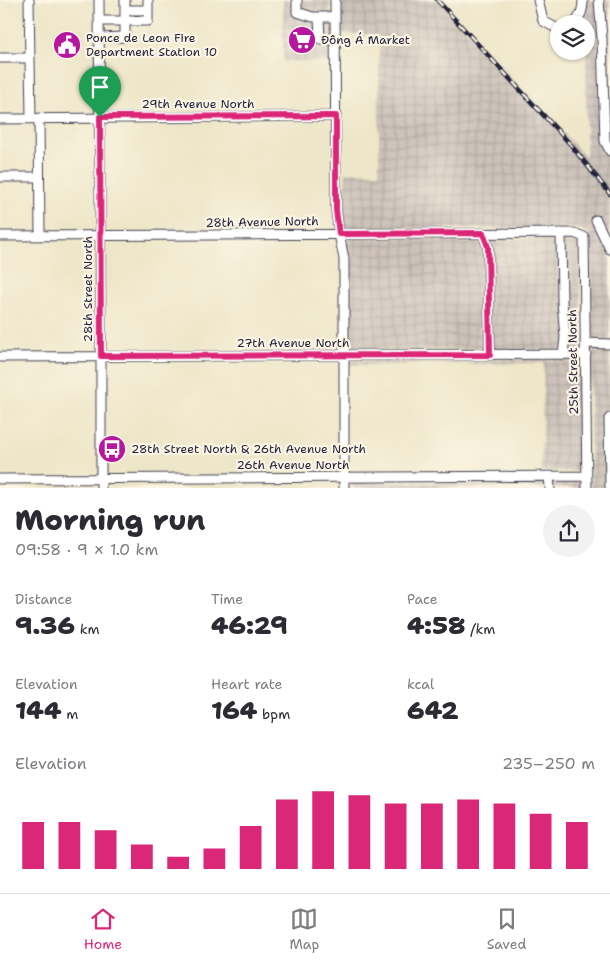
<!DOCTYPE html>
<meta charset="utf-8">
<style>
body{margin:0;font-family:"Shantell Sans",sans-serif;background:#f2f2f3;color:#2b2b33;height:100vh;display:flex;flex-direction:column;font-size:19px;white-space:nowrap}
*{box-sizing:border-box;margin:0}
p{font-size:16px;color:#7c7c81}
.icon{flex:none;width:28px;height:28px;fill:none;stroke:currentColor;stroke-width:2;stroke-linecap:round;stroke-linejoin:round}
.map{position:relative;height:488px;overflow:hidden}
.side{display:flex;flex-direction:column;background:#fff;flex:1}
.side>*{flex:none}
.fabs{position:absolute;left:550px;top:15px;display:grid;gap:10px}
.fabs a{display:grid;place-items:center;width:45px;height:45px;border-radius:50%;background:#fff;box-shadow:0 1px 4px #0004;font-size:25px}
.pin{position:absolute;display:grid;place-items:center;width:42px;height:42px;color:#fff;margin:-51px -21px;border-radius:50% 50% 50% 0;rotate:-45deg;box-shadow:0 0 5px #0007}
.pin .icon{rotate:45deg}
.round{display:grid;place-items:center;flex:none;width:52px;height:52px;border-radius:26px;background:#f2f2f3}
.headline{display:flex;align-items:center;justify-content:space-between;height:85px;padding:0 15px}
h1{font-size:28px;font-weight:800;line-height:38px}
.figures{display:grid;grid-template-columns:repeat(3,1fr);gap:8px;height:85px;padding:5px 15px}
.figures div{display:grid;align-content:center}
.figures b{font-size:25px;font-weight:800}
.figures small{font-size:14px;font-weight:400}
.figures p{font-size:14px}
.chart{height:140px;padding:10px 15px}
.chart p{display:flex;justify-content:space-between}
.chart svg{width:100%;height:90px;margin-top:5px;stroke:#db2777;stroke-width:6}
.tab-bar{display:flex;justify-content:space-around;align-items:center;height:70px;border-top:1px solid #e1e1e2;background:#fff;font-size:14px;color:#7c7c81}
.tab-bar a{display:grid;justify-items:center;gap:2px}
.tab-bar .active{color:#db2777}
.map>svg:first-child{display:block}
</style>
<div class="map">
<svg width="610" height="488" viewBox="0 0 610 488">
<defs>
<pattern id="industrial-grid" width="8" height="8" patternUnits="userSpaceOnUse" patternTransform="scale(1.25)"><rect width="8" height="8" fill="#ccc2b9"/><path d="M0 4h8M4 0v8" fill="none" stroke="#afa6a0"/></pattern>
</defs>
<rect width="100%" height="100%" fill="#fcf5e5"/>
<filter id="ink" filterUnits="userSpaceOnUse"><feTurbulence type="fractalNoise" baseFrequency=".02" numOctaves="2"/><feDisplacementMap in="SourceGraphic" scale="10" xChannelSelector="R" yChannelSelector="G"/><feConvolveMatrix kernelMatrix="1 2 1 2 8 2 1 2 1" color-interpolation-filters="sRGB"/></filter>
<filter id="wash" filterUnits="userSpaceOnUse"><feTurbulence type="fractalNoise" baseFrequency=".0096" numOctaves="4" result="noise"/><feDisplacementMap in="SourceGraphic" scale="20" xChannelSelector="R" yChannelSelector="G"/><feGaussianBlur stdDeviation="1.12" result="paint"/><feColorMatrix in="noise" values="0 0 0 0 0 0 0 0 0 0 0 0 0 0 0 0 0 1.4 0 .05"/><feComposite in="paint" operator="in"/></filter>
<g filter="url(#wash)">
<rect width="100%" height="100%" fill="#ede6c8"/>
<path fill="url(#industrial-grid)" d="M283,0H330L331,62L283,61Z
M339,0H438L586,157V0H610V488H591L588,237L589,234L588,232L574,228L343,229L346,172L379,173V35L338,33Z
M344,238H573L580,240L581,350L348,351V259Z
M582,359V471H541L544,363L348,365V360Z
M582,480V488H352V482H541V481Z"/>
</g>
<g filter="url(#ink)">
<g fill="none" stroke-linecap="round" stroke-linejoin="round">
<defs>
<path id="minor" d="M29,0L31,118
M99,0L101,357V488
M125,0V21H148V10
M297,0V12L313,17H334
M335,0L336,210L339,234L344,259V488
M538,0L543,21L556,28H559
M599,0L602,39L605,141L610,151
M125,10H148V0
M319,17L320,39L334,40
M99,21H125V37L100,38
M573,24C581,17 583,10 583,0
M0,58H30
M39,118L40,236
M0,119L336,116
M0,177H39
M596,220L610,249
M483,233L488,247L490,355
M561,233L562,302L565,337L563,355
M0,236L574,233L584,237L587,488
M585,343L610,344
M0,357L586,354
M549,476L550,488
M0,479L587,476
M610,488L609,419L610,418"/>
</defs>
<use href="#minor" stroke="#403f50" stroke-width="11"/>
<use href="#minor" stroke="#fff" stroke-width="9"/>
<defs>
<path id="rail" d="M437,0L571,145L610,194"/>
</defs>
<use href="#rail" stroke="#22223b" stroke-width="4.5"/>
<use href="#rail" stroke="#fcf5e5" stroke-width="2.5" stroke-dasharray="8" stroke-linecap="butt"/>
</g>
</g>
<g fill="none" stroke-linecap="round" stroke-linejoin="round" filter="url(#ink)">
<defs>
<path id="route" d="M336,116V210L339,234L483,233L488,247L490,355L101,356L100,117Z"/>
</defs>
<use href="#route" stroke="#fff" stroke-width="10"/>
<use href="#route" stroke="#db2777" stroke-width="6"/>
</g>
<defs>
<symbol id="supermarket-disc" viewBox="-11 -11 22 22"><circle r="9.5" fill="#b5179e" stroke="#fcf5e5"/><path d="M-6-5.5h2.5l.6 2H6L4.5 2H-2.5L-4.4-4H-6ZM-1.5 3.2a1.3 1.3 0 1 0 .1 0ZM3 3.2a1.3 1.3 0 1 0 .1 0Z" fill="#fff"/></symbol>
<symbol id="civic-disc" viewBox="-11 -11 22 22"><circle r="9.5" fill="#b5179e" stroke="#fcf5e5"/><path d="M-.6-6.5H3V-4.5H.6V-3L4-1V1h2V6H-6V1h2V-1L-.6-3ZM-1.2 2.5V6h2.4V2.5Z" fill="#fff"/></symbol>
<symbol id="bus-disc" viewBox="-11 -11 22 22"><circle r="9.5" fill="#b5179e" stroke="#fcf5e5"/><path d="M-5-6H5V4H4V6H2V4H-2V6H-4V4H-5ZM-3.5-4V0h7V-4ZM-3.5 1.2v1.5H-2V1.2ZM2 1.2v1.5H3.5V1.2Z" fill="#fff"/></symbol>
</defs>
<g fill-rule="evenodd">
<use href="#supermarket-disc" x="286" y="24" width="32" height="32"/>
<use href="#civic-disc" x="51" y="29" width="32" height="32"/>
<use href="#bus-disc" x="96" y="433" width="32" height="32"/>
</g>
<g text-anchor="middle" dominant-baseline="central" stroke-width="4.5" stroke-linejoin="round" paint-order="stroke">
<g font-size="12" fill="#22223b" stroke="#fcf5e5" text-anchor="start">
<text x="86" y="38">Ponce de Leon Fire<tspan x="86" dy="14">Department Station 10</tspan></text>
<text x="321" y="40">Đông Á Market</text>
<text x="131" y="449">28th Street North &amp; 26th Avenue North</text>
</g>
<g font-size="12" fill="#22223b" stroke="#fcf5e5">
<text x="198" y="104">29th Avenue North</text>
<text transform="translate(262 222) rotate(-1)">28th Avenue North</text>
<text transform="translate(88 289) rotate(-90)">28th Street North</text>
<text x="293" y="343">27th Avenue North</text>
<text transform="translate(573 362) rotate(-91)">25th Street North</text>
<text x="293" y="465">26th Avenue North</text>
</g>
</g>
</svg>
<div class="fabs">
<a><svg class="icon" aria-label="layers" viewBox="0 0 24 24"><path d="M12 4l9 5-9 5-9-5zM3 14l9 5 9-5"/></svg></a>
</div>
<div class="pin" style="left:100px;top:117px;background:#1e9e55"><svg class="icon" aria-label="arrive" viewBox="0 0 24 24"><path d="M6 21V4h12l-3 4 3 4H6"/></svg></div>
</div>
<section class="side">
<div class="headline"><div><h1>Morning run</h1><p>09:58 · 9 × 1.0 km</p></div><a class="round"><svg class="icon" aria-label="share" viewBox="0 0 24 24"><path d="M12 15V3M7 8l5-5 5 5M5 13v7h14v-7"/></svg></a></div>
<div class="figures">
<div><p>Distance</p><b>9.36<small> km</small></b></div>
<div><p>Time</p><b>46:29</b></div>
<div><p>Pace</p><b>4:58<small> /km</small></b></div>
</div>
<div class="figures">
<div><p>Elevation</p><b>144<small> m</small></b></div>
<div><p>Heart rate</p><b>164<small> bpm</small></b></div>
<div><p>kcal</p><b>642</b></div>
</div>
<div class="chart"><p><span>Elevation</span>235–250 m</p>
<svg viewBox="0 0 160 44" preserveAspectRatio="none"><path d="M5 44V21M15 44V21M25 44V25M35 44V32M45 44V38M55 44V34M65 44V23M75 44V10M85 44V6M95 44V8M105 44V12M115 44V12M125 44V10M135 44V12M145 44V17M155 44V21"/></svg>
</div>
</section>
<nav class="tab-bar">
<a class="active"><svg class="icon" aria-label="home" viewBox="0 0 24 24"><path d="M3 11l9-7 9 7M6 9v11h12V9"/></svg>Home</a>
<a><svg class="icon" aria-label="map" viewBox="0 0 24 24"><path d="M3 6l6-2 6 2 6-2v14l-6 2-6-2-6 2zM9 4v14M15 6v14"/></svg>Map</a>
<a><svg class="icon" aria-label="saved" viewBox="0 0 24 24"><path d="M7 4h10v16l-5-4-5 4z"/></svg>Saved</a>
</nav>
